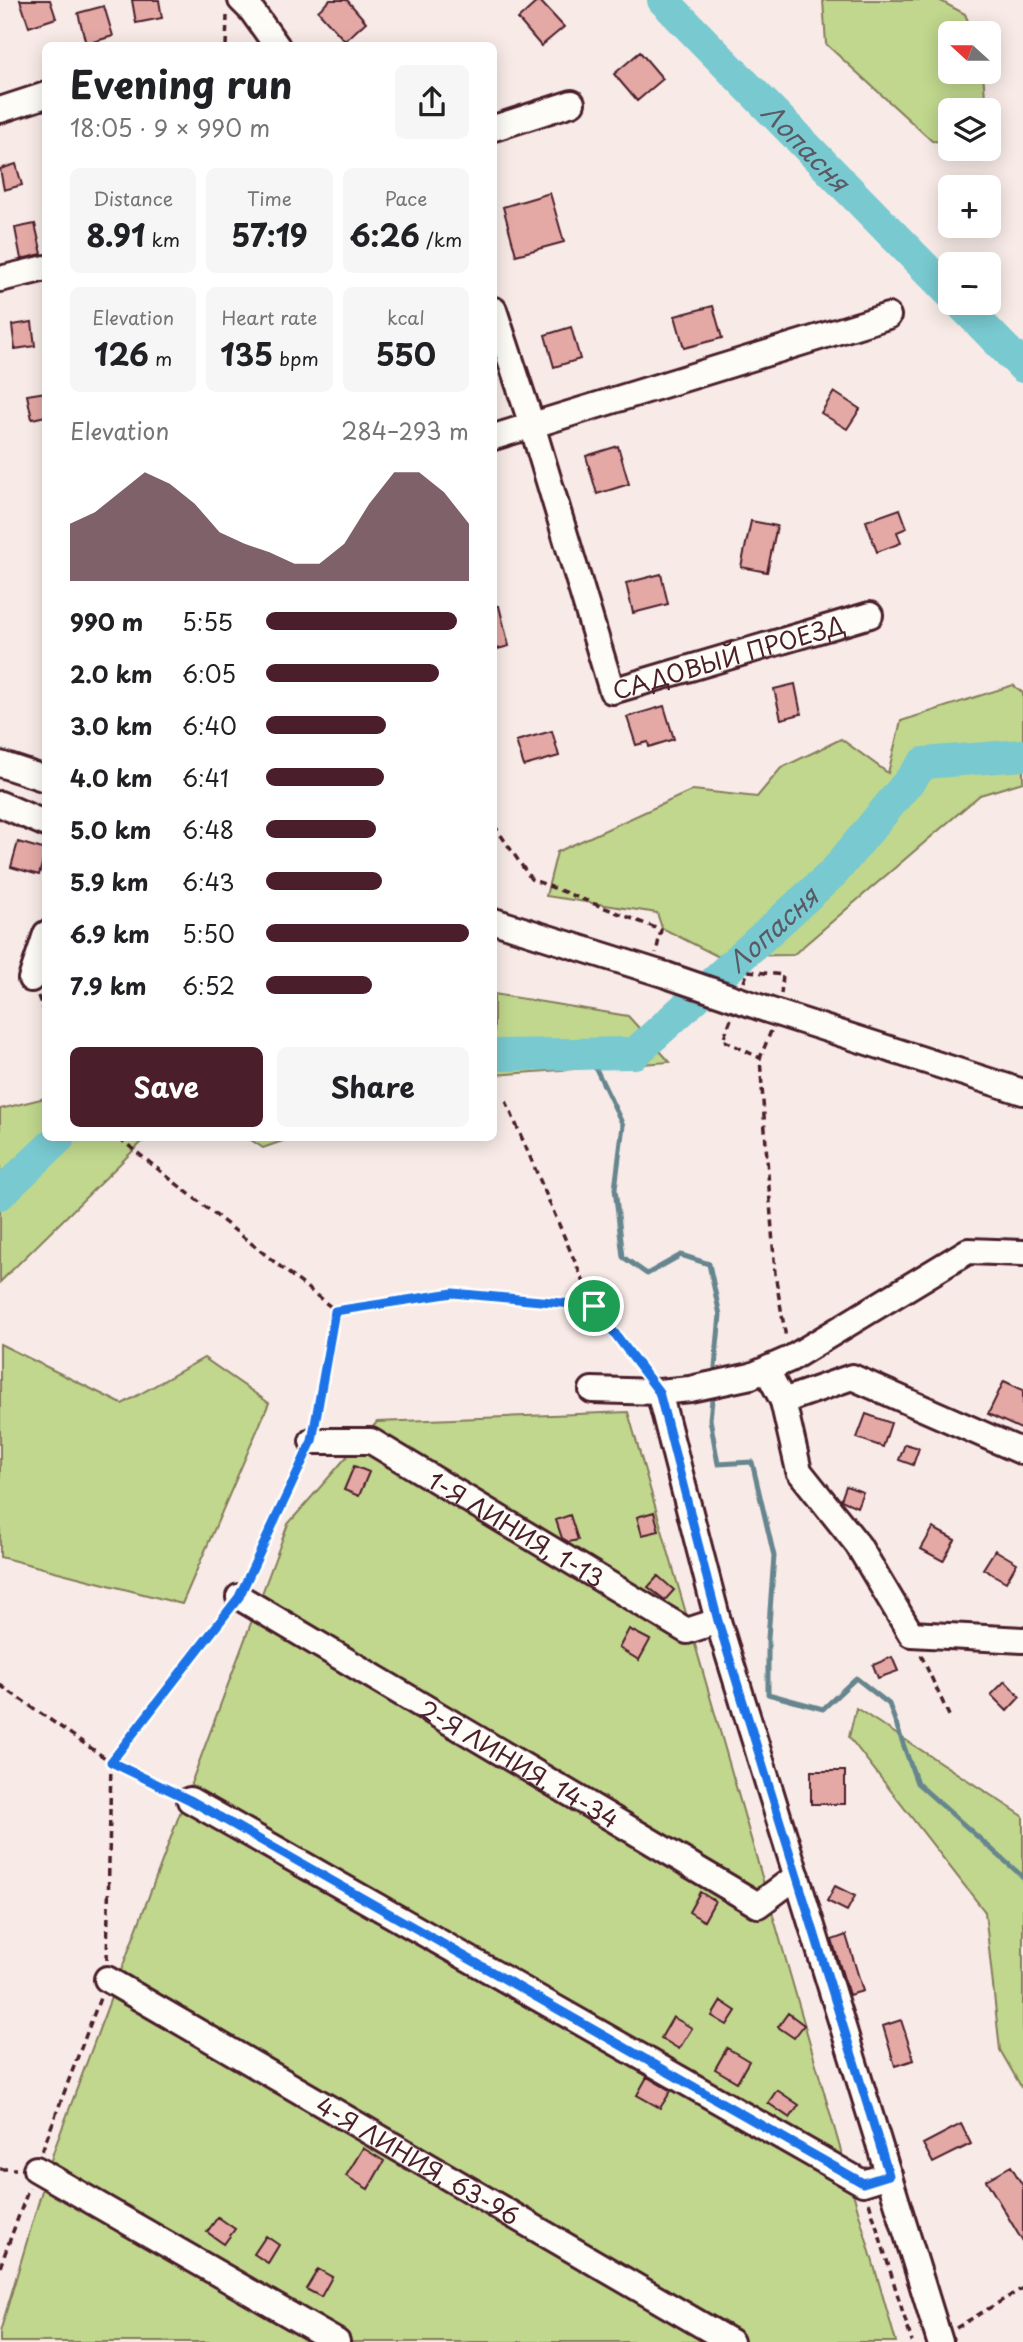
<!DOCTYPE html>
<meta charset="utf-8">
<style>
body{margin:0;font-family:"Playpen Sans",sans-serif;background:#f6f6f6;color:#202124;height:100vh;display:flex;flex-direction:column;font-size:26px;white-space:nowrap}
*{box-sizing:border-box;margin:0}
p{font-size:23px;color:#757577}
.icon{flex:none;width:38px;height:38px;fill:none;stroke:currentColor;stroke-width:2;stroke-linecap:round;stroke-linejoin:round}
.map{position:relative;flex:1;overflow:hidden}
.drawer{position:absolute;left:42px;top:42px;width:455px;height:1099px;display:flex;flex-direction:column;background:#fff;border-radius:10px;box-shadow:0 4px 18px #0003}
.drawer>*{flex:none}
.needle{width:46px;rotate:291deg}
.fabs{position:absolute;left:938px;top:21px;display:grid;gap:14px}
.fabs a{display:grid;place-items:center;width:63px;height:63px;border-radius:10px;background:#fff;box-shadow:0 4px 18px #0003;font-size:35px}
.pin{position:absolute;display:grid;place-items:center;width:60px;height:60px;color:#fff;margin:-30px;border:4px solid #fff;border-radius:50%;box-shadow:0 2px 7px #0007}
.round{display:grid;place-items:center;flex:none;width:74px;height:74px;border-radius:10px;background:#f6f6f6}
.summary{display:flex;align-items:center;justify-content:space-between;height:119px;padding:0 28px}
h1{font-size:38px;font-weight:700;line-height:52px}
.metrics{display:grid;grid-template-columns:repeat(3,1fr);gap:10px;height:119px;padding:7px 28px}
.metrics div{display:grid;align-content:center;border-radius:10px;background:#f6f6f6;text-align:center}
.metrics b{font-size:30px;font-weight:700}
.metrics small{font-size:19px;font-weight:400}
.metrics p{font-size:19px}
.chart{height:196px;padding:14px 28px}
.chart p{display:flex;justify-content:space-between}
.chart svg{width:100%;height:126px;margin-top:7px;fill:#4a1f2b;opacity:.7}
.cta{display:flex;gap:14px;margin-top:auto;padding:14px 28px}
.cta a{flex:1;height:80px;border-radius:10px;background:#4a1f2b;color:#fff;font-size:28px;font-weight:700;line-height:80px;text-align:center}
.cta a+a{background:#f6f6f6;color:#202124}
ul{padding:0 28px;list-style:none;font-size:23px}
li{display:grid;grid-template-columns:112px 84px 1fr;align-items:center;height:52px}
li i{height:18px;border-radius:9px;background:#4a1f2b}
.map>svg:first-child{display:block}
</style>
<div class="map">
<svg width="1023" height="2342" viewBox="0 0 1023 2342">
<rect width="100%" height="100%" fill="#f8ebe7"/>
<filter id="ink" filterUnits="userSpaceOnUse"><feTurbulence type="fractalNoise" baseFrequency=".0143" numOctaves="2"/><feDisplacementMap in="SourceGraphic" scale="14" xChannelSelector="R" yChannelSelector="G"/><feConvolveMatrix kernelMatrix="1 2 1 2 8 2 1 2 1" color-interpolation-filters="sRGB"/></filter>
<g filter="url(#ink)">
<path fill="#c0d78d" stroke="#857b5c" stroke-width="2" d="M823,0H939L965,14L973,33H950V72H983L986,110H950V142L932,141L826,44Z
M1013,685L1023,693V782L980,795L793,955L717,956L662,928L657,913L546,896L557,852L693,790L757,797L781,768L841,739L888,773L901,721Z
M494,994L628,1016L670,1062L494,1075Z
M45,1098L46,1138H146L0,1282V1109Z
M248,1138H291L263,1148Z
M0,1344L122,1404L204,1358L269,1403L182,1604L0,1557Z
M628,1412L896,2342H0V2332L54,2150L288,1524L377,1422Z
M856,1708L1023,1816V2090L1000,2050L985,1912L849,1737Z"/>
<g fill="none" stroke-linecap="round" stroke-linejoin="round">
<path stroke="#66858e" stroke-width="5" d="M589,1054L623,1125L615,1189L623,1257L647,1274L681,1255L709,1264L720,1315L714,1378
M713,1391L710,1419L718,1464L752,1462L774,1556L768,1638V1694L823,1709L856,1678L889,1704L917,1783L1023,1877"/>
<g stroke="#78c9d0" stroke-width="32">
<path id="s1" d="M663,0L950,293"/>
<path d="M960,303L1023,367"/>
<path id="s2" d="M494,1055L635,1053L834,872L924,763L1023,755"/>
<path d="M0,1194L59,1138"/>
</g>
</g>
<path fill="#e4a9a5" stroke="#4a1f2b" stroke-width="2" d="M20,0H50L56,18L29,27Z
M132,0H159L162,18L136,23Z
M330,0H347L366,22L345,41L318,11Z
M539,0L564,27L541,46L518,19Z
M104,6L113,36L86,44L78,13Z
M640,52L663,79L637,101L614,74Z
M16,164L22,185L4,190L0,169Z
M550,193L564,242L516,255L503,207Z
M35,224L42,254L21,259L15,228Z
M713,306L722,338L684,348L675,316Z
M32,322L35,346L15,349L12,325Z
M571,327L580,359L554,367L545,335Z
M46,392V416L32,419L27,395Z
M834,392L860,409L847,429L821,413Z
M618,446L629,484L597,494L586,456Z
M900,509L907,528L897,532L901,543L877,552L866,521Z
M751,521L777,526L767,572L741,567Z
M661,574L668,604L633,613L626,583Z
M494,606H499L509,646L494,650Z
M795,684L801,714L781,719L774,689Z
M664,706L674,739L649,747L648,742L636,745L627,717Z
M552,731L559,756L524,766L516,741Z
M18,842L46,850L39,875L11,867Z
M1004,1381L1023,1390V1430L988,1414Z
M866,1414L891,1423L883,1447L857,1438Z
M905,1444L919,1448L913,1465L899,1460Z
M354,1466L369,1472L359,1496L344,1490Z
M846,1486L863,1492L857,1507L841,1500Z
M654,1512L659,1531L642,1535L637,1517Z
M570,1515L578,1540L569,1542L562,1538L556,1520Z
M933,1528L955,1540L943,1561L921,1549Z
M995,1550L1017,1563L1006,1582L983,1569Z
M658,1576L674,1590L665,1600L648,1587Z
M629,1629L650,1640L639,1660L619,1648Z
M892,1657L898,1671L878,1678L873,1665Z
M1005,1681L1020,1697L1007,1711L991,1695Z
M811,1771H845V1804H811Z
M835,1886L855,1896L847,1911L827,1901Z
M700,1892L715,1901L704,1921L689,1912Z
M846,1935L863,1991L849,1995L832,1940Z
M721,2001L736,2011L727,2025L712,2016Z
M788,2013L804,2025L794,2038L778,2027Z
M673,2017L692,2028L679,2049L661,2038Z
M901,2020L914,2060L895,2066L883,2026Z
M727,2048L749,2061L737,2082L715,2069Z
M647,2077L671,2091L660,2108L637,2095Z
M777,2090L799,2105L790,2118L768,2103Z
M961,2124L971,2144L933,2163L923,2144Z
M363,2148L384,2161L368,2189L346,2176Z
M1011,2166L1023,2186V2242L986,2180Z
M218,2217L235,2229L224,2244L207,2232Z
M266,2236L279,2245L268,2263L254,2254Z
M318,2269L332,2277L321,2297L306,2289Z"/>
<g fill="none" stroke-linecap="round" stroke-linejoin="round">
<defs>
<g id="minor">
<path d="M241,0L252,11L277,46"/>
<path d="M0,110L46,95"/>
<path d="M494,128L572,103"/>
<path d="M0,279L46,268"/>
<path id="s3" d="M494,310L532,425L612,691L870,615"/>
<path d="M494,437L888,316"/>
<path d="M0,764L46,779"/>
<path d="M0,804L46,824"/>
<path d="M494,921L666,975"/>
<path d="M31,979L46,934"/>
<path d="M768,1010L1023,1092"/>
<path d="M767,1370L783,1401L799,1471L858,1545L911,1634L1023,1640"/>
<path d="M592,1390L659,1392"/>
<path d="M783,1401L852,1377L1023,1452"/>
<path id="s4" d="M312,1441H371L687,1631L718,1621"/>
<path id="s5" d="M239,1597L758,1905L797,1876"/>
<path d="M190,1800L863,2183L889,2175"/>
<path id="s6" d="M107,1979L731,2342"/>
<path d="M36,2169L337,2342"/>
<path d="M940,2342L718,1621L659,1392L690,1389L751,1376L790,1359L968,1251L1023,1253"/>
</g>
</defs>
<use href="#minor" stroke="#4a1f2b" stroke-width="30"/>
<path stroke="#4a1f2b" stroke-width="3.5" stroke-dasharray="7 5" stroke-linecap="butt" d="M226,46L227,16
M494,825L531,879L661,930L656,953
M744,982L748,971L783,975L781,994
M38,996L46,1017
M731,1019L723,1040L760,1058
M771,1031L760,1058L775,1274L786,1338
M506,1101L594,1306
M119,1138L336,1311
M315,1422L336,1311L453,1293L594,1306L643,1371
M248,1579L303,1459
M921,1655L951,1720
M0,1685L111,1762L172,1791
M107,1960L111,1762L228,1612
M42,2151L100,1998
M0,2169H16
M869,2202L912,2342
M0,2267L29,2188
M956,2328L1023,2288"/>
<use href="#minor" stroke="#fdfcf7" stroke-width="24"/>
<defs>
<path id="minor-bridge" d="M666,975L768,1010"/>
</defs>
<use href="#minor-bridge" stroke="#4a1f2b" stroke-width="30" stroke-linecap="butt"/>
<use href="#minor-bridge" stroke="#fdfcf7" stroke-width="24"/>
</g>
</g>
<g fill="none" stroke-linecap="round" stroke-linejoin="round" filter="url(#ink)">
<defs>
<path id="route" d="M453,1293L594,1306L659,1392L718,1621L889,2175L863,2183L190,1800L111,1762L239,1597L312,1441L335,1311Z"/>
</defs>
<use href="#route" stroke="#fff" stroke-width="14"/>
<use href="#route" stroke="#1a73e8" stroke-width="9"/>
</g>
<g text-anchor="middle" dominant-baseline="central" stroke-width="5" stroke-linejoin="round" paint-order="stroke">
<g font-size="24" fill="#4a1f2b" stroke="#fdfcf7">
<text stroke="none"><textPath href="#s3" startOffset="520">САДОВЫЙ ПРОЕЗД</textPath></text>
<text stroke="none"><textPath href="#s4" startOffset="229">1-Я ЛИНИЯ, 1-13</textPath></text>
<text stroke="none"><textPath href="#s5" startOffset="326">2-Я ЛИНИЯ, 14-34</textPath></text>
<text stroke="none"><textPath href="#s6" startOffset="360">4-Я ЛИНИЯ, 63-96</textPath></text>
</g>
<g font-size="26" font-style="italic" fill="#5a5a65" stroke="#fdfcf7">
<text stroke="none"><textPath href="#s1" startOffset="205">Лопасня</textPath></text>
<text stroke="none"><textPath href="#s2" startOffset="326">Лопасня</textPath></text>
</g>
</g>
</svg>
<div class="fabs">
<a><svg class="needle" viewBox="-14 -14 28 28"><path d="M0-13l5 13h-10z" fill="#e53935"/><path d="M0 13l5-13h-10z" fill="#757577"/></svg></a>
<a><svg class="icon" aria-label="layers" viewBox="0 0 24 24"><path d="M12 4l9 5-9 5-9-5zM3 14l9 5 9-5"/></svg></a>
<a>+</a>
<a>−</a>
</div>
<div class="pin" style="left:594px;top:1306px;background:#1e9e55"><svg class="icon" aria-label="arrive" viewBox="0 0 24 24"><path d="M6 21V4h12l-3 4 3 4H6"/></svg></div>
<section class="drawer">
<div class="summary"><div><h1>Evening run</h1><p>18:05 · 9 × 990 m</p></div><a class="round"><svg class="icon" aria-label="share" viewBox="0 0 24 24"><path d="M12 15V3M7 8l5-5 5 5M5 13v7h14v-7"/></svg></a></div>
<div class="metrics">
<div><p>Distance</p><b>8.91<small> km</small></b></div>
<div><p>Time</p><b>57:19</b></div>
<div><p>Pace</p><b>6:26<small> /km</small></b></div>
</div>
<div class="metrics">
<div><p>Elevation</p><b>126<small> m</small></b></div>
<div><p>Heart rate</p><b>135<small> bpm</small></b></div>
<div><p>kcal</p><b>550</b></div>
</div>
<div class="chart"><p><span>Elevation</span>284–293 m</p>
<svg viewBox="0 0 160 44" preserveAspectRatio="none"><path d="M0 44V24L10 20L20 13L30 6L40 10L50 17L60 27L70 31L80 34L90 38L100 38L110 31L120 17L130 6L140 6L150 13L160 24V44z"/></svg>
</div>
<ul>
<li><b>990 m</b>5:55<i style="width:94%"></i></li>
<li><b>2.0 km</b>6:05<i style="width:85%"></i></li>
<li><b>3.0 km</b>6:40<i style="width:59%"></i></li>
<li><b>4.0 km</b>6:41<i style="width:58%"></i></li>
<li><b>5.0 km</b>6:48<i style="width:54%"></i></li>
<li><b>5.9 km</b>6:43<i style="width:57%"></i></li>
<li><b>6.9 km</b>5:50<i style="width:100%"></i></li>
<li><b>7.9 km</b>6:52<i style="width:52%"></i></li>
</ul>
<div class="cta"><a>Save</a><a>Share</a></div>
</section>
</div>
